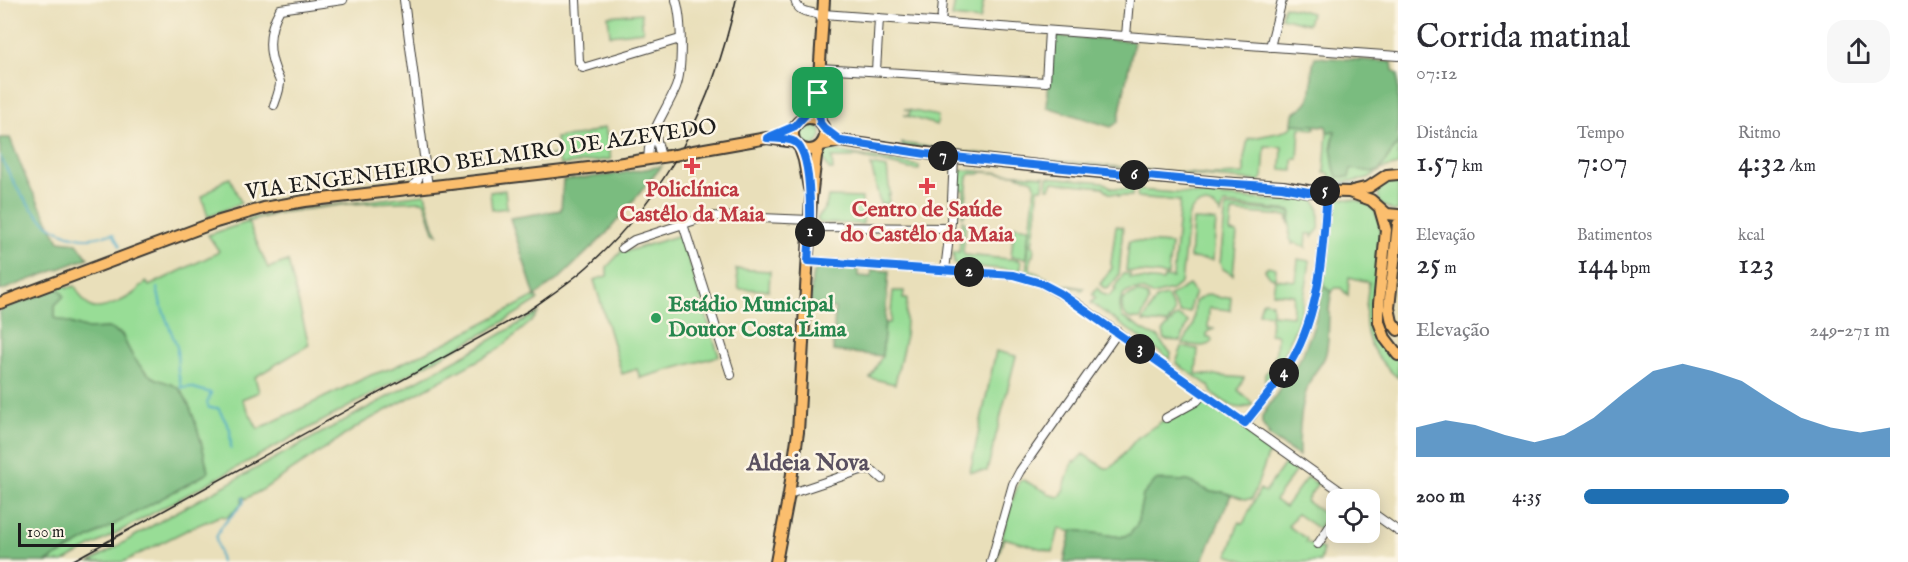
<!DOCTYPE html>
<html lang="pt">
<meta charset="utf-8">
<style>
body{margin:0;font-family:"IM FELL English",serif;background:#f7f7f7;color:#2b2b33;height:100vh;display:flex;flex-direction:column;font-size:22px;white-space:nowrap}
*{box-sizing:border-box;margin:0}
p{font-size:20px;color:#7c7c81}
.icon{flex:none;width:33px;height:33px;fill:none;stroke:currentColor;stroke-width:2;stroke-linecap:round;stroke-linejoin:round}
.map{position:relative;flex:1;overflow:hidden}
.sheet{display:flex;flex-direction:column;background:#fff;width:510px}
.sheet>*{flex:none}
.tools{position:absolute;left:1326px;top:489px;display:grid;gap:12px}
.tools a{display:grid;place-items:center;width:54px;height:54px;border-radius:12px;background:#fff;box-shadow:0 3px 15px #0003;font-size:30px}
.scale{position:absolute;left:18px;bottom:15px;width:96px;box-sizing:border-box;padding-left:6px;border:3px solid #1c1c1c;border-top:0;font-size:16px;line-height:21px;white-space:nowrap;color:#1c1c1c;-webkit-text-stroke:4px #fcf5e5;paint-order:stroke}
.pin{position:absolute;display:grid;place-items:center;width:51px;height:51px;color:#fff;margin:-26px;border-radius:12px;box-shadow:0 3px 9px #0006}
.km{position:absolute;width:30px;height:30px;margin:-15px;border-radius:50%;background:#222;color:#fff;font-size:16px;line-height:30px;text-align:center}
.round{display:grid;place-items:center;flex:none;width:63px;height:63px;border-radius:18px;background:#f7f7f7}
.overview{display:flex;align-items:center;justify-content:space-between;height:102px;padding:0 18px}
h1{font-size:33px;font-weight:600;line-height:45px}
.metrics{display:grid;grid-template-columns:repeat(3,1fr);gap:9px;height:102px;padding:6px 18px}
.metrics div{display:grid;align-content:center}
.metrics b{font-size:30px;font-weight:600}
.metrics small{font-size:16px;font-weight:400}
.metrics p{font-size:16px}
.chart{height:168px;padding:12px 18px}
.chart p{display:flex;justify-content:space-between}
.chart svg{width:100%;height:108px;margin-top:6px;fill:#1f6fb2;opacity:.7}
ul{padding:0 18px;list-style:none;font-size:20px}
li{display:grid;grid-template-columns:96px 72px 1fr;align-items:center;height:45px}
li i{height:15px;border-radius:8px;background:#1f6fb2}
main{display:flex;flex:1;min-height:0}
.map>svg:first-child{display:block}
</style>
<main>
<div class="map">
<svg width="1398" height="562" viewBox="0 0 1398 562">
<rect width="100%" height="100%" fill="#fcf5e5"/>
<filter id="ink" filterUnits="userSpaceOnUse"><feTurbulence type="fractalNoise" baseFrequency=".0167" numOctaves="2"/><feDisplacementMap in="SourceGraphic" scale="12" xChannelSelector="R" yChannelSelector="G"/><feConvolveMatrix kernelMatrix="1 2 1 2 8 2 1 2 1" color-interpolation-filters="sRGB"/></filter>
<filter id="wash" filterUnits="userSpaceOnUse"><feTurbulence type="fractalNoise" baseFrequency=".008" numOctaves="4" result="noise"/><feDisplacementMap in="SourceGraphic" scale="24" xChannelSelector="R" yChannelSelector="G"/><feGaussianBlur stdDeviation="1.35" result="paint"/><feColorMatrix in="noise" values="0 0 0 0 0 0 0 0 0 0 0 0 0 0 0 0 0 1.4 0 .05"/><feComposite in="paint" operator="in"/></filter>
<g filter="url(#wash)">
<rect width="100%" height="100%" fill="#e9dfba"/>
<path fill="#98dd96" stroke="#5a7c59" stroke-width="1.5" d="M955,0H984L980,20L952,17Z
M1284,6L1311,13L1308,24L1281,17Z
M641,13L643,31L610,35L608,16Z
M904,109L938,116L937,125L904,115H909L910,111Z
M797 134a12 12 0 1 1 24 0a12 12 0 1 1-24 0Z
M1292,124L1315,125V129L1300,128L1298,159H1293V171L1281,170L1282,147L1265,146L1263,177L1259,181L1178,174L902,146V143L967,152L1140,169L1211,175L1244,174V158L1248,139L1282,132L1292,127Z
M605,127L611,159L560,165L558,155L527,159L558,154L556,138L583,135Z
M1335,131L1331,147L1335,171L1358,169L1379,171L1398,143V165L1383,169L1365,180L1338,182L1336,179L1329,178L1330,174L1324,173L1327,132Z
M829,150L919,166V170L910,169L854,156L853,158H832L833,170H829L822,155L825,151Z
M871,165L887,168L890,195H888L889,203L880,204Z
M962,170L1044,176L1043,188H1038L1037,210L1032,246H1034L1033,256H1031L1030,270L1059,284L1084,288L1082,291L1078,288L1059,286L1026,272L1035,185L1033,180L1014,174L982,172L980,174H970L968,177L965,213L964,216H962L964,190L958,189L959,173Z
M1048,177L1103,182L1112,188L1133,190L1132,196H1118V194L1109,193L1103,187L1053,182L1050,188H1047Z
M1395,177L1398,178V211H1393L1380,203L1378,193L1383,182Z
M230,178L241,203L208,217L202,197L224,180Z
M505,190L507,208L492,210L490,192Z
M1138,190L1292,202C1308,191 1321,199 1319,219C1319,223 1320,226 1319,229C1318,230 1313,236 1312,237V234H1307L1306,248L1296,243L1292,244V241L1289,239L1291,211L1224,204L1221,214C1211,200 1192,200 1188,219L1181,283L1172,290L1153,295C1149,294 1144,290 1139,290C1119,290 1117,303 1123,318C1135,323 1146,335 1159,337L1163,345L1171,353L1170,359L1091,303L1096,298L1092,294L1097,288L1103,294L1109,296L1116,290L1114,288L1122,277L1123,274H1130V278L1163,281L1164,277L1173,278L1180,201L1137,197Z
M425,194L434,227L438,234L434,232L425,203L422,201L348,204L279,213L248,222L268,268L288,261L309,345L255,377L259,392L242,399L258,429L371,375L392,368L445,343L535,296L538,300L490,330L63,562H46L208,472C205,455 191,396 176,387C169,382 158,381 151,376C136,365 129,351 122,334L109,328L88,329L55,318V305L64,296L58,288L65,285L67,288L75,286C79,294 84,303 91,307C101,312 137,296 140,286L145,284V282L146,281L149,286L217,253L219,251L208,235L248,222L247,219L291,210Z
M828,197L862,198L863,224L820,223L817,219L826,206Z
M1339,198C1349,200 1362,199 1370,206C1395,227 1367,301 1377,332C1381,344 1389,353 1398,361V378C1361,346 1363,326 1369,282L1349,277L1348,296L1341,288H1335L1332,292L1323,286L1328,251L1325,249L1330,206H1332Z
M1226,207L1290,212L1289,224L1287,216L1232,212L1230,232L1237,233L1233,275L1223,269L1220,263Z
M962,220L966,224L963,251L965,255L1019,260L1021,262V271L957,265L954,263L953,252H959Z
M1193,220L1216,221L1213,260L1190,258Z
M1014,226L1029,228L1026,258L1011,257Z
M1116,226L1123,227L1119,275L1108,289L1104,288L1100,284L1112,268L1111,263Z
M681,235L719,356L640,378L637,369L622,374L594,280L607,276V267L621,252L622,248L628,251Z
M1129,241L1171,244L1168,275L1126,271Z
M1298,259L1310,261C1304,308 1296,338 1269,378V381H1265V374C1277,363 1276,349 1277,335L1270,334L1271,314L1259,313L1262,302L1264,301L1272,303V314L1292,316L1294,295L1273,293L1275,279L1268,275L1265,270L1268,266L1276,268L1275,279L1296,281Z
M736,269L770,271L769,290L739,289Z
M1189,285L1195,293L1191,302L1190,312L1180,313L1170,296Z
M893,291H904L903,299H907L905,339L895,384L870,378L882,356L885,323H890Z
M1137,292L1148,296L1149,302L1141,319C1126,321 1121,314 1122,300Z
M1209,294L1221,298L1231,297L1230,310L1209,308L1208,328L1214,329L1207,332V337H1210L1213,341C1207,349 1194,345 1183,344L1193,325L1195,302L1202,297Z
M1165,296H1167C1174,311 1179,310 1167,324L1143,322L1156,299Z
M539,312L533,320L499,349L363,423L262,490L245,499L244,497L242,498V503L228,517L220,516L191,528L123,562H90L169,516L472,351Z
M1177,316L1181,317L1188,322L1181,341L1165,340L1163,331Z
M1182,347L1198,349L1196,374L1244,378L1238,390L1253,404C1237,414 1225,402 1212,393L1209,386L1176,363Z
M996,351L1016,356L987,471L970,472Z
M1202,401L1211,402L1270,447V450L1252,499H1245L1223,492H1211L1188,481L1143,495L1137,525L1130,534L1121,537L1074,530L1071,532L1059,528L1053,552L1004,538L996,562H995L1012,501L1020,480H1023L1047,492V494L1059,497L1062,494L1071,465L1074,461L1076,462L1083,454L1105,468H1110L1116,463L1137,438L1164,420L1165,423Z
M1286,462L1294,468L1297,464L1299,466L1275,500L1285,507L1307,477L1315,483L1318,479L1320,480L1306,501L1327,516L1320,525L1324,528L1322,531L1297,514L1288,526L1307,539L1306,542L1323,549L1320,562H1248L1228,555L1239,522L1243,524L1260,489L1265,492Z"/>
<path fill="#7abc7f" stroke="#4b6c4e" stroke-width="1.5" d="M1053,36L1134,41L1118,122L1111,127L1047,107L1052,37Z
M1315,57L1392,62L1393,70L1398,74V143L1379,171L1373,172L1351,169L1349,177H1337C1331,161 1331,147 1335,131L1327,132L1326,126L1292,124L1293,114C1298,110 1304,107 1308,101C1315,88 1309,73 1315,57Z
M0,138H10L28,183L59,241L77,243L88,258L0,291Z
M662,166L606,234L560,278L535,296L510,218L561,210L563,180L611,175Z
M824,266L858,269V276L871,277L872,270L889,271L882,356L833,351L835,308L810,306L812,277L817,268Z
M1323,286L1332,292C1326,312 1331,333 1326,353C1324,363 1316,369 1312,377C1300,401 1299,431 1299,456L1268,436L1269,434L1262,424V416L1302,356L1314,326Z
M58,288L64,296L55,305V318L88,329L109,328L122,335C129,351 136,365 151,376C158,381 169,382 177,387C191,396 205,455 208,473L46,562H0V310Z
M1156,480L1188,481L1211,492H1223L1231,495L1202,562H1064L1071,532L1074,530L1121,537L1130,534L1137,525L1143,495Z"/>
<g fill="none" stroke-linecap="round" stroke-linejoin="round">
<path stroke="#47a8c6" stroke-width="2" d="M0,156C18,192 40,234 84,238C93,239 104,235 113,234L120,246
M1340,184L1358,185
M157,288L161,305L177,347L178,373L182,388L190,387L211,393L207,403L209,408H218L230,429L231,448
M221,562L216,538L221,527L244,502L243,498"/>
</g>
</g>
<g filter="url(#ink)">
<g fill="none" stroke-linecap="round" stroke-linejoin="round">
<defs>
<path id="minor" d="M404,0L428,187
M576,0L579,62L583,68L680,39
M795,0C798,13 808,11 819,15L822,21
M823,14L1398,56
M941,23L943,0
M1126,36L1129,0
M1270,47L1282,0
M820,68L1046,82L1049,31
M876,71L879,18
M274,105C277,97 280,90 280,82C279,77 276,74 275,69C267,48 269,28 280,9L343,0
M655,133L661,157
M649,159C645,138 668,108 676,87C683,69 682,19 676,0
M411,189L417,181L425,165
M683,224L731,375
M810,227L950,228
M622,248L634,240L708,216L810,220
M808,261L1013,275L1041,283L1076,303L1353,500
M945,270L951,221L954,157
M1166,418L1197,401L1204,393
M1246,423C1261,402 1279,383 1292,360C1321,310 1323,247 1327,191
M789,494L861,470L873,471L882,479
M1370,511L1398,531
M1318,544L1336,517
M991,562L1013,484L1020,471L1118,332"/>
<path id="major" d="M793 134a16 16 0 1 1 32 0a16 16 0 1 1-32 0Z
M820,123L818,93L824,0
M821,145L841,141L954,157L1047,167L1220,183L1283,187L1308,191L1349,192L1371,200L1387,214L1398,215
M800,148L804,160L809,188
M688,152L767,138L795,142
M1352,191L1369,187L1387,175L1398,174
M1380,209L1386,230L1379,304V322L1385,338L1398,355
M1398,224L1389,308L1392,322L1398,330
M0,303L216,222L264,208L305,201L597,167L675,155
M776,562L789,494L798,432L811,199L816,156L819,147"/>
</defs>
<use href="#minor" stroke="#3b3934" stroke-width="10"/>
<use href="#major" stroke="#3b3934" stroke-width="14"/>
<use href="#minor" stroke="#fff" stroke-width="8"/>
<use href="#major" stroke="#fbbe6e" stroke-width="10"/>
<path stroke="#1c1c1c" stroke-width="1.5" d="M70,562L528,311C548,297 569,283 587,267C668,194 713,105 736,0"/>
<defs>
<path id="major-bridge" d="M675,155L688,152"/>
</defs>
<use href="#major-bridge" stroke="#3b3934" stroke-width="14" stroke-linecap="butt"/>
<use href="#major-bridge" stroke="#fbbe6e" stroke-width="10"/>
</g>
</g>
<g fill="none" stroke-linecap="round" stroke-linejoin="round" filter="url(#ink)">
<defs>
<path id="route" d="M818,93L820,123L824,128L841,141L926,154L1002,162L1220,183L1282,187L1308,192L1327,190C1323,247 1321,310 1292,360C1279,383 1261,402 1245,423L1060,293L1041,283L1013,275L808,261C810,239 815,155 795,142C788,138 776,139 767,138L795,126L806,114Z"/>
</defs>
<use href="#route" stroke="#fff" stroke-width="12"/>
<use href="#route" stroke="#1a73e8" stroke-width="8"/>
</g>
<g fill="#e0444e" stroke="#fcf5e5" stroke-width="2">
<path d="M689 157h6v6h6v6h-6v6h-6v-6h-6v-6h6z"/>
<path d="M924 177h6v6h6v6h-6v6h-6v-6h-6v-6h6z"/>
</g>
<circle fill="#2e9e5b" stroke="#fcf5e5" stroke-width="2" cx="656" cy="318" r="6"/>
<g text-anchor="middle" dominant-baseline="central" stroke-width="5" stroke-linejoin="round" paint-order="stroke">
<g font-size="22" fill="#1c1c1c" stroke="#fcf5e5">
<text transform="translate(481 160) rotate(-8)">VIA ENGENHEIRO BELMIRO DE AZEVEDO</text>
</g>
<g font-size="22" font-weight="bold" fill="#be3a42" stroke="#fcf5e5">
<text x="692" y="190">Policlínica<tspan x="692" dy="25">Castêlo da Maia</tspan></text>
<text x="927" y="210">Centro de Saúde<tspan x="927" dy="25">do Castêlo da Maia</tspan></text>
</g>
<g font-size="22" font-weight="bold" fill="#27864d" stroke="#fcf5e5" text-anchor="start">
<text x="668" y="305">Estádio Municipal<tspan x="668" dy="25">Doutor Costa Lima</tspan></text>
</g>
<g font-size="24" font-weight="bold" fill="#595060" stroke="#fcf5e5">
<text x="808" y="463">Aldeia Nova</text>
</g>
</g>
</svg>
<div class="tools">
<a><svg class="icon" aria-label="locate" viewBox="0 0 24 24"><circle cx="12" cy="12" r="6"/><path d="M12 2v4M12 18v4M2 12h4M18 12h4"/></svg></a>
</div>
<div class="scale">100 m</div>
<div class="pin" style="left:818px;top:93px;background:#1e9e55"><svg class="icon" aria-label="arrive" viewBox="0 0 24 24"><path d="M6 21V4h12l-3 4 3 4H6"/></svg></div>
<b class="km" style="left:810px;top:232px">1</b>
<b class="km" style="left:969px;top:272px">2</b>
<b class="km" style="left:1140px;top:349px">3</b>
<b class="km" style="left:1284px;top:373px">4</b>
<b class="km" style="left:1325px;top:191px">5</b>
<b class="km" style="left:1134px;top:175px">6</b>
<b class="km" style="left:943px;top:156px">7</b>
</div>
<section class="sheet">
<div class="overview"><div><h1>Corrida matinal</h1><p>07:12</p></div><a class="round"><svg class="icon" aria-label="share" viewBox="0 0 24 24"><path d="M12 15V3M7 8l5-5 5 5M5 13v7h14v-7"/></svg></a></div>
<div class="metrics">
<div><p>Distância</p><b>1.57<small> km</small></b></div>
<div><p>Tempo</p><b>7:07</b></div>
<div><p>Ritmo</p><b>4:32<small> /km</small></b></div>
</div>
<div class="metrics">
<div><p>Elevação</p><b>25<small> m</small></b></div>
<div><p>Batimentos</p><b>144<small> bpm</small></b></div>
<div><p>kcal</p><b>123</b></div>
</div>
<div class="chart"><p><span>Elevação</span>249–271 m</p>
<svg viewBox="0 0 160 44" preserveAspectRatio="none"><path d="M0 44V32L10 29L20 31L30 35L40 38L50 35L60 28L70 18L80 9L90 6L100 9L110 13L120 21L130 28L140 32L150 34L160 32V44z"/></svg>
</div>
<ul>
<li><b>200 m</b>4:35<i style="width:67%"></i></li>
</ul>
</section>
</main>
